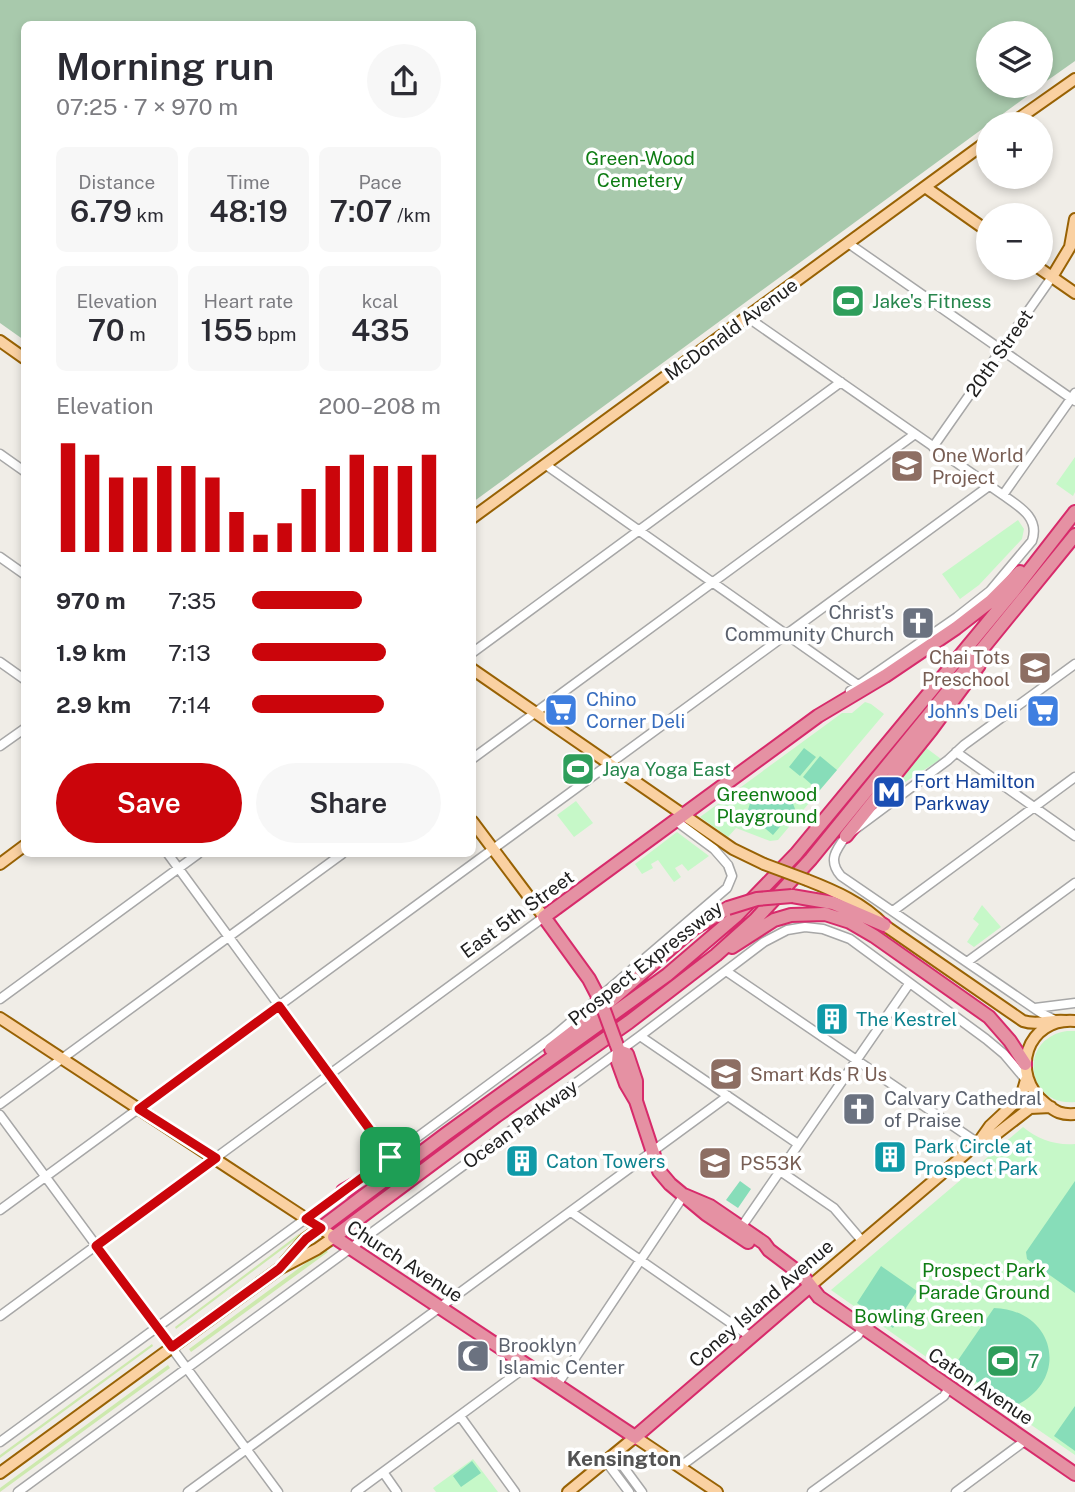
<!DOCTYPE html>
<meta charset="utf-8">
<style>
body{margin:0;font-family:"Public Sans",sans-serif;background:#f7f7f7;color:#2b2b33;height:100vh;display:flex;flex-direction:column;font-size:26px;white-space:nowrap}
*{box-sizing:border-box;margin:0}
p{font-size:23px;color:#7c7c81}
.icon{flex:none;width:38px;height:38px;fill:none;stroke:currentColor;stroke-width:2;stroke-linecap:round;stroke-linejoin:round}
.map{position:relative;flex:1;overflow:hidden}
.side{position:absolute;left:21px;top:21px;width:455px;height:836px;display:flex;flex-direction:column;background:#fff;border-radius:10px;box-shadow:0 4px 10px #0003}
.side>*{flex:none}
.fabs{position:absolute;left:976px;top:21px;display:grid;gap:14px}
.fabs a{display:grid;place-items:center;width:77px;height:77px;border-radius:50%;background:#fff;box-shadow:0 4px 10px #0003;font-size:35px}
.pin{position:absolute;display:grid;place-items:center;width:60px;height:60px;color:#fff;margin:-30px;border-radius:14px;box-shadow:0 4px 10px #0006}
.round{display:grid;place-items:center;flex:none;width:74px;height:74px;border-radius:37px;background:#f7f7f7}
.summary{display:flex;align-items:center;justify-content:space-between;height:119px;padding:0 35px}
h1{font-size:38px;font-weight:600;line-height:52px}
.metrics{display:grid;grid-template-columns:repeat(3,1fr);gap:10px;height:119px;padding:7px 35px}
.metrics div{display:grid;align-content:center;border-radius:10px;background:#f7f7f7;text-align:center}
.metrics b{font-size:30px;font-weight:600}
.metrics small{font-size:19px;font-weight:400}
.metrics p{font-size:19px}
.chart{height:196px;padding:14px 35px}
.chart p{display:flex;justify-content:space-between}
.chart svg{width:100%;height:126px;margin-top:7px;stroke:#cb050b;stroke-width:6}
.primary-button{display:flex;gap:14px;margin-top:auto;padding:14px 35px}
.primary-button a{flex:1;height:80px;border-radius:42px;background:#cb050b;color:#fff;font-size:28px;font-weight:600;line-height:80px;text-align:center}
.primary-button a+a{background:#f7f7f7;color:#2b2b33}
ul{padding:0 35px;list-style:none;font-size:23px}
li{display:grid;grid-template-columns:112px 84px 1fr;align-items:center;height:52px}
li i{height:18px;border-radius:9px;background:#cb050b}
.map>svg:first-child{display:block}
</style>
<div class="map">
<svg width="1075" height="1492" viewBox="0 0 1075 1492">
<rect width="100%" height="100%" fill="#f0ede7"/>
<path fill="#cde9ae" d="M299,1234L300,1236L176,1329L175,1327Z
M325,1249L328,1252L191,1352L189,1349Z
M152,1344L153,1346L0,1458V1455Z
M168,1365L170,1368L0,1492V1488Z"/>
<path fill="#a8c9ac" d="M0,0H1075V61L1041,85V33H989V86H1041L473,502L472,24H24V340L0,323Z"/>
<path fill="#c6f8c8" d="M1075,457V492L1073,496L1056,484Z
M1018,520L1024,529L1022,539L979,585L960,599L942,574Z
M865,702L871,704L884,714L778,840L770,841L736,828L728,837L700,817L842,713H852Z
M925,747L941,759L888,793Z
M576,801L593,823L574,837L557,815Z
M677,832L709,856L688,871L682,864L675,868L681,877L674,882L658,860L651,864L653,868L642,874L635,864Z
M982,905L1001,927L974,947L967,942L979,924L973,919Z
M1067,1031H1075V1102C1026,1107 1017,1038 1067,1031Z
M1023,1127C1037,1139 1057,1146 1075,1144V1455L944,1365L942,1368L831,1290Z
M473,1459L498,1492H436L433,1488Z"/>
<path fill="#87ddb9" d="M804,748L816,757L800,776L789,767Z
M820,756L837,770L819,791L803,777Z
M767,789C781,788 791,795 795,809L773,835L747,813L751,800Z
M740,1181L751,1189L738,1208L726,1200Z
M1075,1181V1293L1027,1259L1026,1252Z
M881,1266L917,1291L893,1328L857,1303Z
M994,1308C1057,1310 1071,1383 1012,1407L954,1366Z
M1075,1406V1451L1054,1436Z
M472,1461L481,1473L461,1487L453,1476Z"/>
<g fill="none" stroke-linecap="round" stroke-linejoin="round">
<defs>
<path id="minor" d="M848,243L1075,401
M747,317L1003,495C1020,507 1040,518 1032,541L990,591L957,617L850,691
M933,447L1052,277
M0,454L24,471
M546,465L858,685
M1003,495L1075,393
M0,557L24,574
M472,653L841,382
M0,662L24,679
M0,746L24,729
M956,752L1075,836
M472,759L915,434
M168,854L390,1157
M893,911L1075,777
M967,962L1075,883
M726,971L978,1143
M0,999L198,854
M1035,1008L1075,1003
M1055,1020L1041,1013L841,876C828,861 835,851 846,836L948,760L964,745L1075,664
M640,1036L798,1144
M0,1104L342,854
M0,1115L278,1492
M381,1164L553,1037L727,888L732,876L728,865L714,849L676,821
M780,1171L834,1208L863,1242
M0,1210L989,486
M571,1212L751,1337
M740,1229L909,984
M0,1316L544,917
M557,1385L684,1195
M460,1416L515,1492
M0,1442L345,1190
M614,1454L642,1492
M605,1460L629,1492
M681,1466L858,1335L863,1328
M383,1472L397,1492
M18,1492L640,1036L764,942L787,930L805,927L823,929L850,939L986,1039L1004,1054L1026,1080
M188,1492L728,1096
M356,1492L527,1366
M812,1492L944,1396L949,1388
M956,1492L1026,1440"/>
<path id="major" d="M1011,124L1075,79
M925,187L989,232
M1039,268L1075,293
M1052,277L1070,247L1075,219
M0,341L24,358
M472,518L989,140
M472,669L733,849L764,864
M472,821L544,917
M0,864L24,846
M807,880C835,891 863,903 884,925L1023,1021C1038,1026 1051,1019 1066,1021
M0,1018L334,1237L317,1249L279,1269L0,1473
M1075,1021C1027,1017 1008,1074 1046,1104C1056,1112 1061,1115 1075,1114
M980,1142L995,1135L1030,1108L1051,1107
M285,1262L305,1239L321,1228
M810,1286L978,1143L990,1126L1021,1097L1026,1080
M568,1492L635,1437L717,1492"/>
<path id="highway" d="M846,836L931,730L979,665
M792,896L833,903L884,925
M732,947L774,920L791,915L825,914L850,922L874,936L989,1017L1010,1041L1025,1064
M601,1002L589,979L544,917L818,716L885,676L956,628L991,601L1020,572
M616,1043L619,1051L618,1062L626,1084L636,1101L659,1171L670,1184L706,1214L748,1242
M551,1049L586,1022L693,929L728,908
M619,1051L627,1054L636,1081V1101
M343,1191L406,1155
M684,1195L710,1206L764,1243L769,1250L802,1275L819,1297L1075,1474
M321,1228L446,1134L667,975L736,916L796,854L1012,593L1075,512
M810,1286L635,1437L334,1237L496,1116L629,1022L716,955L755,920L811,859L1075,535"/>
</defs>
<use href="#minor" stroke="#a7a7a7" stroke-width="11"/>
<use href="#major" stroke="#986204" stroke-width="14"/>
<use href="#highway" stroke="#d72b6b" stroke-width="16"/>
<use href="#minor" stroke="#fff" stroke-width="8"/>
<use href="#major" stroke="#fad1a2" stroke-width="10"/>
<use href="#highway" stroke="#e591a3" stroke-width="12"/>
<defs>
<path id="major-bridge" d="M764,864L807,880"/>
<path id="highway-bridge" d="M728,908L757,899L792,896
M601,1002L616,1043"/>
</defs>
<use href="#major-bridge" stroke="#986204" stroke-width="14" stroke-linecap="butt"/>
<use href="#highway-bridge" stroke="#d72b6b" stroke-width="16" stroke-linecap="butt"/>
<use href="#major-bridge" stroke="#fad1a2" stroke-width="10"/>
<use href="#highway-bridge" stroke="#e591a3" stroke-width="12"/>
</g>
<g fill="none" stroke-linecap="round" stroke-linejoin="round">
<defs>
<path id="route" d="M279,1006L390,1157L306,1219L321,1228L306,1239L279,1269L172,1347L96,1246L216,1158L139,1109Z"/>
</defs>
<use href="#route" stroke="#fff" stroke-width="14"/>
<use href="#route" stroke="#cb050b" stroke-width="9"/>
</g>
<defs>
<symbol id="stadium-square" viewBox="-11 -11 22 22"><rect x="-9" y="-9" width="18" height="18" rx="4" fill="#2e9e5b" stroke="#fff"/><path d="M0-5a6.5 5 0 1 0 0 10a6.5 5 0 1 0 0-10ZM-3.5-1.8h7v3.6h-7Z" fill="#fff"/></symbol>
<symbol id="school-square" viewBox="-11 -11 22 22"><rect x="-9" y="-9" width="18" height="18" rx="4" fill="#8d6e63" stroke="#fff"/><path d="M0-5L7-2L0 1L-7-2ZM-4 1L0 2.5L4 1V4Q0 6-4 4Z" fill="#fff"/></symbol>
<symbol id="church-square" viewBox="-11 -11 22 22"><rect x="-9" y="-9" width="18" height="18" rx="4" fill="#6b7280" stroke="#fff"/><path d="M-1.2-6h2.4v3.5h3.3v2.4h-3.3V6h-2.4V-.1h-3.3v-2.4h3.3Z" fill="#fff"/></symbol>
<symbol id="supermarket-square" viewBox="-11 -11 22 22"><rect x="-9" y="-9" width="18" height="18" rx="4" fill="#3f7fe0" stroke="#fff"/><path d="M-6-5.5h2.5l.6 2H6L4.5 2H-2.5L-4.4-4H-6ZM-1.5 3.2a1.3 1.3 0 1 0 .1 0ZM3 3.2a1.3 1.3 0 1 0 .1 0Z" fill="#fff"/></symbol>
<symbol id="metro-square" viewBox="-11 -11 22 22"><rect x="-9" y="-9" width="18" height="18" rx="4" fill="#1a4fb4" stroke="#fff"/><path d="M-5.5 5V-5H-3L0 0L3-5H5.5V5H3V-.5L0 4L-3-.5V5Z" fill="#fff"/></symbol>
<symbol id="building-square" viewBox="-11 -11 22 22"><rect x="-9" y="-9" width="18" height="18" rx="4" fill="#0f9aa8" stroke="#fff"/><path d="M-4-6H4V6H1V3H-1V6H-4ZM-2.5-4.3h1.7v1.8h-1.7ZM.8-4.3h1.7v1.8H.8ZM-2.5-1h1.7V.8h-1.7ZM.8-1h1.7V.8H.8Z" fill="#fff"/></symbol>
<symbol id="mosque-square" viewBox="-11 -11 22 22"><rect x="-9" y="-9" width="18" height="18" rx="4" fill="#6b7280" stroke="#fff"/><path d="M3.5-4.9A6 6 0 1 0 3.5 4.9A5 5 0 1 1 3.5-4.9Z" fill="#fff"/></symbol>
</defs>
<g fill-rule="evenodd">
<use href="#stadium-square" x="829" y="282" width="38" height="38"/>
<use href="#school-square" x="888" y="447" width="38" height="38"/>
<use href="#church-square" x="899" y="604" width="38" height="38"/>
<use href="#school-square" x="1016" y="649" width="38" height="38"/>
<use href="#supermarket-square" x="542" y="691" width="38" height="38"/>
<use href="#supermarket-square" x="1024" y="692" width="38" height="38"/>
<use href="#stadium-square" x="559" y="750" width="38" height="38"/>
<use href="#metro-square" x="870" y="773" width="38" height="38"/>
<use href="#building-square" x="813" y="1000" width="38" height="38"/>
<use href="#school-square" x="707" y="1055" width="38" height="38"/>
<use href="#church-square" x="840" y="1090" width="38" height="38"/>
<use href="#building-square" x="871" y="1138" width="38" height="38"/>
<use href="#building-square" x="503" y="1142" width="38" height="38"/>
<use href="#school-square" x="696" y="1144" width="38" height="38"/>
<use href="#mosque-square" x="454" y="1337" width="38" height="38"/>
<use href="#stadium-square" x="984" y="1342" width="38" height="38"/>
</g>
<g text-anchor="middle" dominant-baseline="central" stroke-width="7" stroke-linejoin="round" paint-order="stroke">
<g font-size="19" fill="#0f7d14" stroke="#fff">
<text x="640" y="158">Green-Wood<tspan x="640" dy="22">Cemetery</tspan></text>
<text x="767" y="794">Greenwood<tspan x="767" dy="22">Playground</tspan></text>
<text x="984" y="1270">Prospect Park<tspan x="984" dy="22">Parade Ground</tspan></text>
<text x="919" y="1316">Bowling Green</text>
</g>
<g font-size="19" fill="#27864d" stroke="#fff" text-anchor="start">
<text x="872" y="301">Jake's Fitness</text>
<text x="602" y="769">Jaya Yoga East</text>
<text x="1028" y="1361">7</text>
</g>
<g font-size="19" fill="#202020" stroke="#fff">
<text transform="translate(731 329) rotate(-36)">McDonald Avenue</text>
<text transform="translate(999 353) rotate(-55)">20th Street</text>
<text transform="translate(517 914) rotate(-36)">East 5th Street</text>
<text transform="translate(645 963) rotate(-38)">Prospect Expressway</text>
<text transform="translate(520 1124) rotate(-36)">Ocean Parkway</text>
<text transform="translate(405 1261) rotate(33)">Church Avenue</text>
<text transform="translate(761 1303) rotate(-41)">Coney Island Avenue</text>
<text transform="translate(981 1386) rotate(34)">Caton Avenue</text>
</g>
<g font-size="19" fill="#785e54" stroke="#fff" text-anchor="start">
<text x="932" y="455">One World<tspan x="932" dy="22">Project</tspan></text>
<text x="1010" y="657" text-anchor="end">Chai Tots<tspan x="1010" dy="22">Preschool</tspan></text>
<text x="750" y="1074">Smart Kds R Us</text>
<text x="740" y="1163">PS53K</text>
</g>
<g font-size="19" fill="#5b616d" stroke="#fff" text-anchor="start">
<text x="894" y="612" text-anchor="end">Christ's<tspan x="894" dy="22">Community Church</tspan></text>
<text x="884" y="1098">Calvary Cathedral<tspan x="884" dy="22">of Praise</tspan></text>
<text x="498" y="1345">Brooklyn<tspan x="498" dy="22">Islamic Center</tspan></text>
</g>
<g font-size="19" fill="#366cbe" stroke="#fff" text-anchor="start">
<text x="586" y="699">Chino<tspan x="586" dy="22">Corner Deli</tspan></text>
<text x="1018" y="711" text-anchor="end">John's Deli</text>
</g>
<g font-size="19" fill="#164399" stroke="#fff" text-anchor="start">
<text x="914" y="781">Fort Hamilton<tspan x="914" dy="22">Parkway</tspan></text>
</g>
<g font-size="19" fill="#0d838f" stroke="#fff" text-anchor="start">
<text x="856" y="1019">The Kestrel</text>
<text x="914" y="1146">Park Circle at<tspan x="914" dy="22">Prospect Park</tspan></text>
<text x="546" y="1161">Caton Towers</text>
</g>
<g font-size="21" font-weight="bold" fill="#535353" stroke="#fff">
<text x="624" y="1458">Kensington</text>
</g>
</g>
</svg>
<div class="fabs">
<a><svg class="icon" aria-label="layers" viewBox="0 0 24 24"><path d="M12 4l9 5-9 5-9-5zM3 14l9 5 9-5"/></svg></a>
<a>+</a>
<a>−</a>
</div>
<div class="pin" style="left:390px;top:1157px;background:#1e9e55"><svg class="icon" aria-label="arrive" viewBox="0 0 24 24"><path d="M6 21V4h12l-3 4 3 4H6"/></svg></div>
<section class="side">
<div class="summary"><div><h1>Morning run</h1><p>07:25 · 7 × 970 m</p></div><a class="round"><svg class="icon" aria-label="share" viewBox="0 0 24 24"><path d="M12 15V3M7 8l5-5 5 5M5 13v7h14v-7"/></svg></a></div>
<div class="metrics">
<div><p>Distance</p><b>6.79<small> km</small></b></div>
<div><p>Time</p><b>48:19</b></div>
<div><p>Pace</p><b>7:07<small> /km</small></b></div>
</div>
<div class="metrics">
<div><p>Elevation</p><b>70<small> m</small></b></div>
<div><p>Heart rate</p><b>155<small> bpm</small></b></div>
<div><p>kcal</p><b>435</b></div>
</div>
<div class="chart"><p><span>Elevation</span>200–208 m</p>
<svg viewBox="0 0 160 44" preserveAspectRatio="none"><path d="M5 44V6M15 44V10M25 44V18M35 44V18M45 44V14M55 44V14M65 44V18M75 44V30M85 44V38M95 44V34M105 44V22M115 44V14M125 44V10M135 44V14M145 44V14M155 44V10"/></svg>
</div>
<ul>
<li><b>970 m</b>7:35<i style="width:58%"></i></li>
<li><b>1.9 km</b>7:13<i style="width:71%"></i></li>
<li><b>2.9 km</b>7:14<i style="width:70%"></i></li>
</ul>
<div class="primary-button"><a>Save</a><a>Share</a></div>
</section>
</div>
